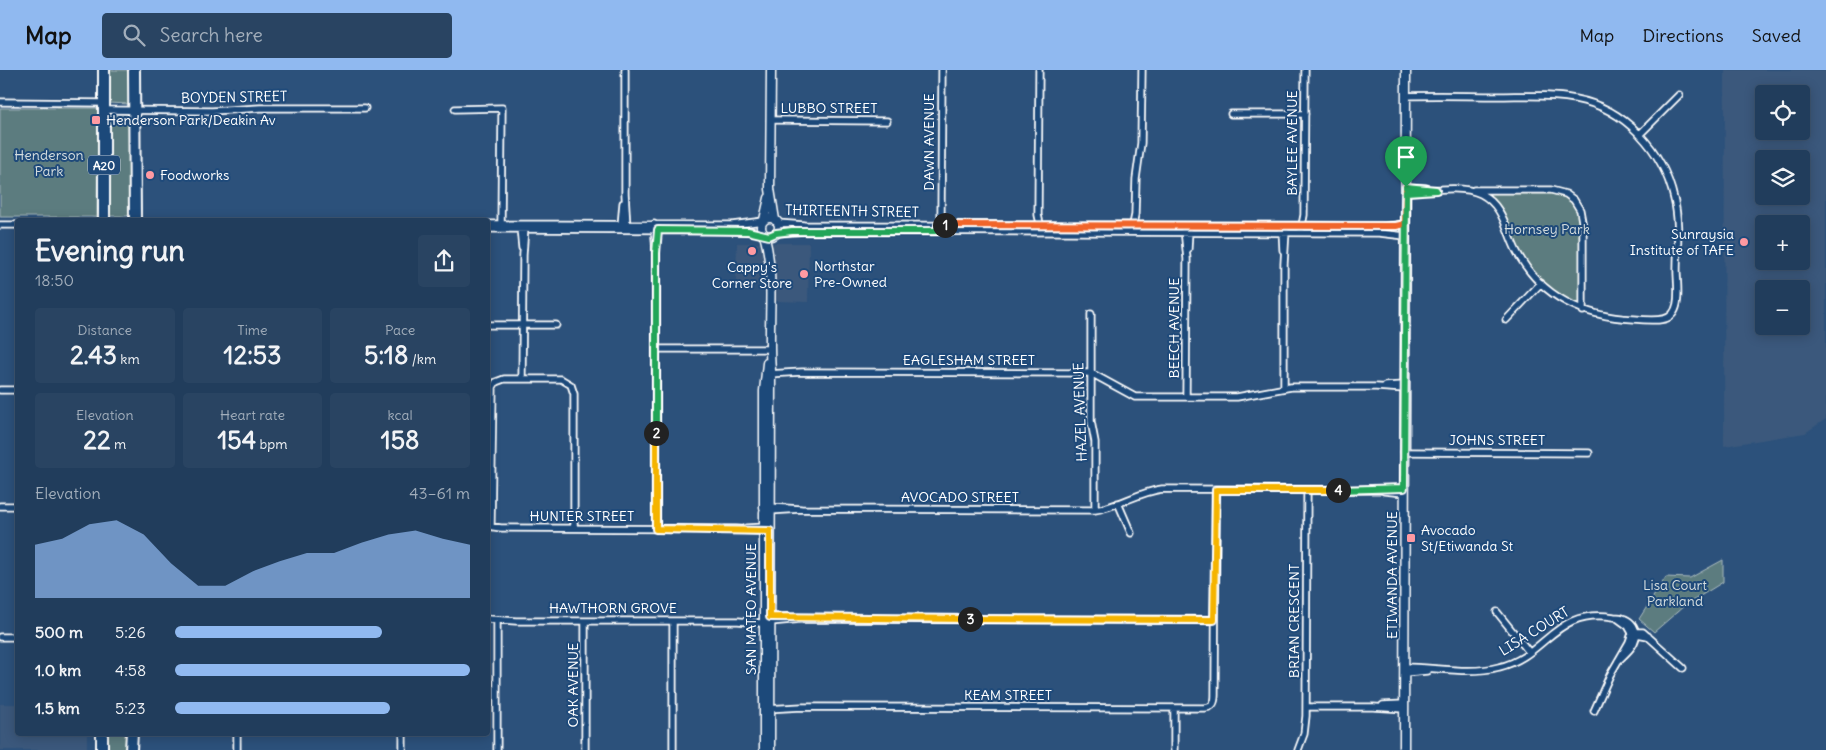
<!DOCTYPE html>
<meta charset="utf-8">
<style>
body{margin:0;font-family:Delius,sans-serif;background:#294462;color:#f1f3f6;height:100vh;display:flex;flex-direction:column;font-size:19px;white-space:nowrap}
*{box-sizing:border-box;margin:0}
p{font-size:16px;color:#a2aebb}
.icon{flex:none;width:28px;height:28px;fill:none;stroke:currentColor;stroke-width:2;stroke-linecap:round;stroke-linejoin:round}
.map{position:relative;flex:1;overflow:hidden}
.panel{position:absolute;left:15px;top:148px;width:475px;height:518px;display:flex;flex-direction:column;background:#213d5c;border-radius:5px;box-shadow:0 2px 12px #0003,0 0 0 1px #3e5672}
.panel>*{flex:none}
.fabs{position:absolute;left:1755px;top:15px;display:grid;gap:10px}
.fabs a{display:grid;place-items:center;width:55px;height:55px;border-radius:5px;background:#213d5c;box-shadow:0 2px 12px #0003,0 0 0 1px #3e5672;font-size:25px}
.pin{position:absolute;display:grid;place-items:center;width:42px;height:42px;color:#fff;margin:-51px -21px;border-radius:50% 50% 50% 0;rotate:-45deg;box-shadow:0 0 5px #0007}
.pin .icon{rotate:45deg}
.km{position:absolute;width:25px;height:25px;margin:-12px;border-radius:50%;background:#222;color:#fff;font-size:14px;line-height:25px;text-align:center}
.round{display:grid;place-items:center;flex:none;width:52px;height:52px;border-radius:5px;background:#294462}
.headline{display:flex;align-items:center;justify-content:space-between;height:85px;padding:0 20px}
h1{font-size:28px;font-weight:800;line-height:38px}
.figures{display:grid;grid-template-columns:repeat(3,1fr);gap:8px;height:85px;padding:5px 20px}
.figures div{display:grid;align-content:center;border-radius:5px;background:#294462;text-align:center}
.figures b{font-size:25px;font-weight:800}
.figures small{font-size:14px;font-weight:400}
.figures p{font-size:14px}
.chart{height:140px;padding:10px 20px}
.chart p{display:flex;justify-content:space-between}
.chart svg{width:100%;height:90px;margin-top:5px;fill:#90b9f0;opacity:.7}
ul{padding:0 20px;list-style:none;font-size:16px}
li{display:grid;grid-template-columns:80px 60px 1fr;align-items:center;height:38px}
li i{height:12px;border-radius:6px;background:#90b9f0}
header{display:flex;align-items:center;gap:30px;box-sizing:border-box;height:70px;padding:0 25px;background:#90b9f0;color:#111}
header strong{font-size:24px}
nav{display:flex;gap:28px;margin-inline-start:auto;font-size:18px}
.search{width:350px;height:45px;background:#294462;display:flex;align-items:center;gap:12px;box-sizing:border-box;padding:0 18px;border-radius:5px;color:#a2aebb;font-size:19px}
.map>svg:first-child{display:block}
</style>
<header>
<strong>Map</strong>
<div class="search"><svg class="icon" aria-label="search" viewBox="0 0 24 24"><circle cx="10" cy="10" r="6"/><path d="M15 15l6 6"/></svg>Search here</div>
<nav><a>Map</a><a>Directions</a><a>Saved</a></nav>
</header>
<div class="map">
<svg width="1826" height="680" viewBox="0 0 1826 680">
<rect width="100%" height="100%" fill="#2c517b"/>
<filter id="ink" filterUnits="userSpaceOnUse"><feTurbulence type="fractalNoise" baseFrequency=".02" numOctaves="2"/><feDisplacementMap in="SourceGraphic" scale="10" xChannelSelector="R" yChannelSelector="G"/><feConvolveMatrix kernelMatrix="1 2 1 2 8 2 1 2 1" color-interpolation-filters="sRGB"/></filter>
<g filter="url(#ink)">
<path fill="#3b597c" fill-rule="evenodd" d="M1725,0H1826V349L1805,363L1724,376ZM1764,24H1801V61H1764ZM1764,89H1801V126H1764ZM1764,154H1801V191H1764ZM1764,219H1801V256H1764Z
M737,173H809L808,232L776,231L775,214L736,215Z
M0,634H17L18,662L87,663V680H0Z"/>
<path fill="#5b7b7f" stroke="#adbdbf" d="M109,0H129V34L108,33Z
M0,38H98L97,147H0Z
M110,46H128L130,48V143L127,146H110L108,145V47Z
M1490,123C1503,123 1516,123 1530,123C1554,123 1576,123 1580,153V230L1579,233L1575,234C1549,219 1529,200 1516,173C1506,152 1507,143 1489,126Z
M1723,490V512L1684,536L1654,562L1639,549L1666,507L1690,508Z
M106,663H128V680H106Z"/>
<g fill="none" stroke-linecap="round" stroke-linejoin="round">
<defs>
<path id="street" d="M625,0V123L627,158
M942,0L941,145L943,158
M1039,0L1038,145L1041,158
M0,32L105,33
M455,39L502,38L501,157
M104,40L212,41L260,38H365
M1231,44H1305
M770,50L887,51
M1640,64L1679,25
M1405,117L1426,118
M1474,120H1551L1566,124L1574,130L1580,140L1583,157V241
M1406,122C1428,121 1461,114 1481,124C1504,136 1506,161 1517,182C1541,227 1584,247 1634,249C1643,250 1655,251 1664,249C1683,245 1677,216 1677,201C1677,178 1680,152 1674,129C1663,80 1625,38 1575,29C1549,24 1523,26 1498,26C1467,26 1437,25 1406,26
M777,153L804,155L1311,156L1381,157L1405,154
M488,154L732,155L763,151
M654,154L656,183V459
M0,155H18
M621,156L623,133
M520,157L522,178
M488,159L728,160L748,161L763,164
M1132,159L1135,145L1136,109L1141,73L1142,0
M1184,159L1187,189L1186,327
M1282,159L1283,180
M1301,160L1304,145L1305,0
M776,163L808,161L1379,163L1405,166
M1188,179L1189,159
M1091,244V351L1095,372V440
M1506,250L1541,213
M488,255H556
M656,279H769
M768,304L802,302L1091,303L1135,327H1237L1291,317H1376L1405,319
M522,309L523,185L525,156
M1385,316L1405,315
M1284,318V194L1286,160
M0,320H18
M1404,382L1589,383
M1384,421L1404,423
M1118,433L1131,463
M0,436H18
M768,437L801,439
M769,441L801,439L1095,440C1118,437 1138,422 1162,419L1374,420L1404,419
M488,456L501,458L736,459L768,461
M491,456L493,317L496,312L504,309H561L571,315L574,324V458
M746,458L767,457
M1497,542L1529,582
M768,548L788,547
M1617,548L1628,556L1632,563L1648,566
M488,549L516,551H738L760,553L802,549L1214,550
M1634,562H1643L1683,598
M0,567H18
M1404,597C1434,597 1470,605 1499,597C1547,586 1554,537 1614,547C1618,547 1621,547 1625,549C1632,552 1637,559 1636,567C1634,577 1625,584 1618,591
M1404,603L1427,601
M1383,635L1404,634
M1306,637H1373L1404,639
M766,639L802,637L1205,638C1213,637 1215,633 1215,625L1216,420
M1594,641L1610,605L1629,572L1632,563
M237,662V680
M403,680V662
M497,680V550
M585,680V551
M673,680V551
M1174,680V638
M1298,680L1304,664L1306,646L1307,420"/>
<path id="secondary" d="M771,0L770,119L775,150
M761 157a9 9 0 1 1 18 0a9 9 0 1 1-18 0Z
M764,150L769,128
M764,165C776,204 767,257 771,300L770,680
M764,437V321L767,293
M764,680V442
M1404,680L1406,0"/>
<path id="highway" d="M134,0L135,150
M104,150V0
M102,680V662
M131,680L132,662"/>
</defs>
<use href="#street" stroke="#fff" stroke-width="9"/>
<use href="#secondary" stroke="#fff" stroke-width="11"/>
<use href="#highway" stroke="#fff" stroke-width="14"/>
<use href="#street" stroke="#1f4a7a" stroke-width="5.5"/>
<use href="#secondary" stroke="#1f4a7a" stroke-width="8"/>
<use href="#highway" stroke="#1f4a7a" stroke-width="10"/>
</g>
</g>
<g fill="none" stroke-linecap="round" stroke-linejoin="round" filter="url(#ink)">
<defs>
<path id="split-1" d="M945,155L1396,156L1405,154L1406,117"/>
<path id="split-2" d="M656,363V183L658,160L748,161L769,166L776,163L792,161H938V155H945"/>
<path id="split-3" d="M656,363V459L770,461V547L970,549"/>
<path id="split-4" d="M970,549L1214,550L1216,420H1338"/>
<path id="split-5" d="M1338,420L1404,418L1406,122L1436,120L1406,117"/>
</defs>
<use href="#split-1" stroke="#fff" stroke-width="10"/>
<use href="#split-2" stroke="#fff" stroke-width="10"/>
<use href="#split-3" stroke="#fff" stroke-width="10"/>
<use href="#split-4" stroke="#fff" stroke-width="10"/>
<use href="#split-5" stroke="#fff" stroke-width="10"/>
<use href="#split-1" stroke="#f0652b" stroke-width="6"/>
<use href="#split-2" stroke="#22a559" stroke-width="6"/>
<use href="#split-3" stroke="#f5b400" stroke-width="6"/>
<use href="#split-4" stroke="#f5b400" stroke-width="6"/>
<use href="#split-5" stroke="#22a559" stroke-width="6"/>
</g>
<g fill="#ff9aa2" stroke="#1f4a7a" stroke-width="2">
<rect x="91" y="45" width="10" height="10" rx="2.5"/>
<circle cx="150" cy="105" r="5"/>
<circle cx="1744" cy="172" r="5"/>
<circle cx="752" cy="181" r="5"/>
<circle cx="804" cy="204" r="5"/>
<rect x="1406" y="463" width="10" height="10" rx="2.5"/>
</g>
<g text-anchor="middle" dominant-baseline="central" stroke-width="4" stroke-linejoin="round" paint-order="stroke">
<rect fill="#1f4a7a" stroke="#bcc9d7" stroke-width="1" x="88" y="85.5" width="32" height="19" rx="4"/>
<g font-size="12" font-weight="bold" fill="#fff">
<text x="104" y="95">A20</text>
</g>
<g font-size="14" fill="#fff" stroke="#1f4a7a">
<text transform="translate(234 27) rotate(-1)">BOYDEN STREET</text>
<text x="829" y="38">LUBBO STREET</text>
<text transform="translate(929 72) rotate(-90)">DAWN AVENUE</text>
<text transform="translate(1292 73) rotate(-90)">BAYLEE AVENUE</text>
<text transform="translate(852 141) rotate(1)">THIRTEENTH STREET</text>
<text transform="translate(1174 258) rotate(-90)">BEECH AVENUE</text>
<text x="969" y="290">EAGLESHAM STREET</text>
<text transform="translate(1080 342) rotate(-92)">HAZEL AVENUE</text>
<text x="1497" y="370">JOHNS STREET</text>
<text x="960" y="427">AVOCADO STREET</text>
<text x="582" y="446">HUNTER STREET</text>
<text transform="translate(1392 505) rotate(-90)">ETIWANDA AVENUE</text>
<text x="613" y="538">HAWTHORN GROVE</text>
<text transform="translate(751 539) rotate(-90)">SAN MATEO AVENUE</text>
<text transform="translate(1294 551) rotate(-90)">BRIAN CRESCENT</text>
<text transform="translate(1534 561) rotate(-32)">LISA COURT</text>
<text transform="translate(573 615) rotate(-90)">OAK AVENUE</text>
<text x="1008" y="625">KEAM STREET</text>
</g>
<g font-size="14" fill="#fff" stroke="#1f4a7a" text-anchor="start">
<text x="106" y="50">Henderson Park/Deakin Av</text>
<text x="160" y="105">Foodworks</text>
<text x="1734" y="164" text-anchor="end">Sunraysia<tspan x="1734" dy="16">Institute of TAFE</tspan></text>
<text x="814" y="196">Northstar<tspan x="814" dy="16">Pre-Owned</tspan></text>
<text x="752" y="197" text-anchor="middle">Cappy's<tspan x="752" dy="16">Corner Store</tspan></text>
<text x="1421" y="460">Avocado<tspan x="1421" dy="16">St/Etiwanda St</tspan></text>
</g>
<g font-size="14" fill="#d6dedf" stroke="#1f4a7a">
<text x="49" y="85">Henderson<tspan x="49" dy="16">Park</tspan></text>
<text x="1547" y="159">Hornsey Park</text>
<text x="1675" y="515">Lisa Court<tspan x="1675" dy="16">Parkland</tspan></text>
</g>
</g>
</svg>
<div class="fabs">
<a><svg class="icon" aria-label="locate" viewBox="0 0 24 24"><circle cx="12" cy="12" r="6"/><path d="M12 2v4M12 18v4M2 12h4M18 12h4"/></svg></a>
<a><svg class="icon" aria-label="layers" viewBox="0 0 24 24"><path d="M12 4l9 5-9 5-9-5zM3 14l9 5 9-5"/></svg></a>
<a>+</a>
<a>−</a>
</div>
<div class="pin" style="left:1406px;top:117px;background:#1e9e55"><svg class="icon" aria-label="arrive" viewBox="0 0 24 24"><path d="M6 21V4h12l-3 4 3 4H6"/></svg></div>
<b class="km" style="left:945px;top:155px">1</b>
<b class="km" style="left:656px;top:363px">2</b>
<b class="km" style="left:970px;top:549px">3</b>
<b class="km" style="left:1338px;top:420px">4</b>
<section class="panel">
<div class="headline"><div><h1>Evening run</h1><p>18:50</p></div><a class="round"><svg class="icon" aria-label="share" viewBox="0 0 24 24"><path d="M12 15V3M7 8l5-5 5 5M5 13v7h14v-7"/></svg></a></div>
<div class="figures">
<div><p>Distance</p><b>2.43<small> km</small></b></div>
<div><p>Time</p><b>12:53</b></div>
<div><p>Pace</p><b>5:18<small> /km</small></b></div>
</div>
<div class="figures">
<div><p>Elevation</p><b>22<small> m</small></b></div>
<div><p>Heart rate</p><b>154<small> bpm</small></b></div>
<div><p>kcal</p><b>158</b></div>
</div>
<div class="chart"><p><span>Elevation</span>43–61 m</p>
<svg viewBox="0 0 160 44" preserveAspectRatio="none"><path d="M0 44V18L10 15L20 8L30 6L40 13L50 27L60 38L70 38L80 31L90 26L100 22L110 22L120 17L130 13L140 11L150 15L160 18V44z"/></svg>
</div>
<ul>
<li><b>500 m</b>5:26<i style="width:70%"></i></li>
<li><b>1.0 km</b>4:58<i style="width:100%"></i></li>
<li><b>1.5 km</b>5:23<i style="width:73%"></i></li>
</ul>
</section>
</div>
